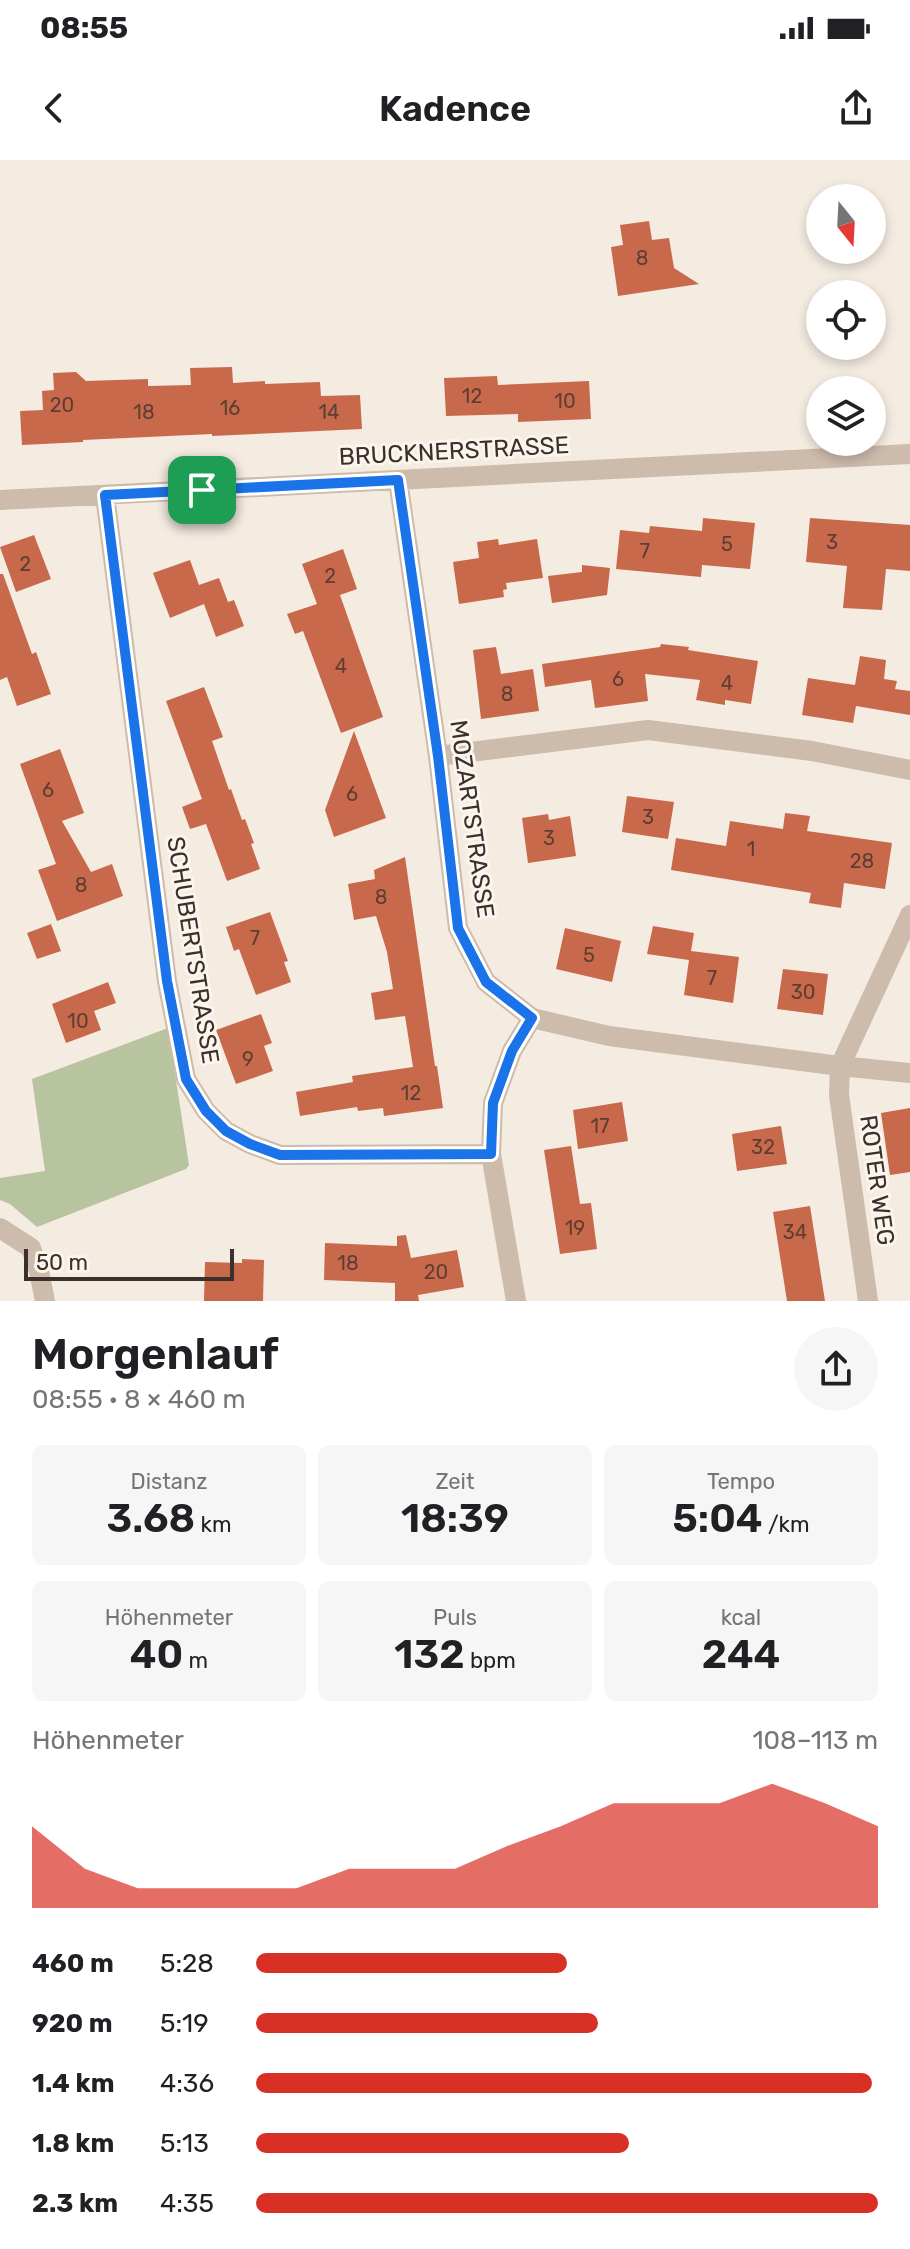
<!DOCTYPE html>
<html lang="de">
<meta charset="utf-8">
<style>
body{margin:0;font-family:Rubik,sans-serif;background:#f6f6f6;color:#202124;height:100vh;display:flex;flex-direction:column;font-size:30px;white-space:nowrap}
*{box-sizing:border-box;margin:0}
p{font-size:26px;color:#757577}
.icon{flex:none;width:44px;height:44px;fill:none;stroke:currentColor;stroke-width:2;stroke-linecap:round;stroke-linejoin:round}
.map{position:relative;height:1141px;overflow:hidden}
.sheet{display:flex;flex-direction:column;background:#fff;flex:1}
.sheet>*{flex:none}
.needle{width:52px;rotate:162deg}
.tools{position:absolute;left:806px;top:24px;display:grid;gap:16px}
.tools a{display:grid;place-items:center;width:80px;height:80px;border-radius:50%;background:#fff;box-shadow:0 4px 12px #0003;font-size:40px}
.scale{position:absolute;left:24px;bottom:20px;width:210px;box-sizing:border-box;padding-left:8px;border:4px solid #3b302b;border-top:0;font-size:22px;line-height:28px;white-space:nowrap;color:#3b302b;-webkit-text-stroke:6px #fbf5ee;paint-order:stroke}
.pin{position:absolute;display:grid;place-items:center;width:68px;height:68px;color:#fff;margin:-34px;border-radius:16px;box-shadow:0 4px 12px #0006}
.round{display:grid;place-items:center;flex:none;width:84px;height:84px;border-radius:42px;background:#f6f6f6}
.head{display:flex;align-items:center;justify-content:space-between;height:136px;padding:0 32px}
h1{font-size:44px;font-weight:600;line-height:60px}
.metrics{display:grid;grid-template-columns:repeat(3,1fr);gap:12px;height:136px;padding:8px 32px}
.metrics div{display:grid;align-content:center;border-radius:12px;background:#f6f6f6;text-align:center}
.metrics b{font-size:40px;font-weight:600}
.metrics small{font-size:22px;font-weight:400}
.metrics p{font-size:22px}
.chart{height:224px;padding:16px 32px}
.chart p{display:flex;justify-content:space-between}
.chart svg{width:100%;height:144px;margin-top:8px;fill:#d93025;opacity:.7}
ul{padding:0 32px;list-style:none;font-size:26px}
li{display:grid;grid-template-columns:128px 96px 1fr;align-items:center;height:60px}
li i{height:20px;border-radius:10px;background:#d93025}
.status{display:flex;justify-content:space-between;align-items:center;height:56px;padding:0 40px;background:#fff;direction:ltr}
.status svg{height:22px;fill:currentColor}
header{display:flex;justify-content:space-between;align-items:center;height:104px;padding:0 32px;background:#fff;font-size:36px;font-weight:600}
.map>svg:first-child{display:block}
</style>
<div class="status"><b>08:55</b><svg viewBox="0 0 49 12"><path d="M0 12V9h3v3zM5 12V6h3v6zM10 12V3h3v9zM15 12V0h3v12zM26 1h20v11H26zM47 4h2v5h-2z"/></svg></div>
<header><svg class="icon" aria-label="back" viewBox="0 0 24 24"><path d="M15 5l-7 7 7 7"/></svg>Kadence<svg class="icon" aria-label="share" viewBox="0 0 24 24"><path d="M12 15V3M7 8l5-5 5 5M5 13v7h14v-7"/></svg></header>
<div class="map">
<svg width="910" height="1141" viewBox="0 0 910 1141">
<rect width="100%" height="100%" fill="#f4ebe1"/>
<path fill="#b8c4a0" d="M168,868L189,1005L186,1009L37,1067L10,1044L0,1040V1018L45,1011L32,919Z"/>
<path fill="#c8694b" d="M649,61L652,80L669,78L674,108L699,124L618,136L611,87L623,85L620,65Z
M232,207L233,223L265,221V224L320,222L321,236L360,235L362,269L212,276V274L83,280V282L22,285L20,251L43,250L42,231L54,230L53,213L76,212L86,221L148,219V226L191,225L190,208Z
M497,216L498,225L589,221L591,259L518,262V254L446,256L444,218Z
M703,358L755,363L750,409L702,405L701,417L616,409L620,370L649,373L650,366L702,371Z
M810,358L910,365V411L886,409L882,450L843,448L847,406L806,402Z
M34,375L51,419L16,432L0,387Z
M498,379L499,385L537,379L543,418L506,423L507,429L503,430L504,437L459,444L453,402L479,398L477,382Z
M343,389L357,429L340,435L383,557L341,573L303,471L295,474L287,454L317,444L302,404Z
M190,400L199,425L219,418L228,442L234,440L244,466L216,477L204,444L170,458L153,413Z
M582,405L610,408L607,435L552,443L548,416L582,412Z
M0,414H3L32,494L36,492L51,534L17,546L7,517L0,520Z
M661,484L689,487L688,490L758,501L751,544L725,540V545L696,540L700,520L645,514L648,541L595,548L591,520L545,527L542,504L660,487Z
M496,487L501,514L533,509L539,551L481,559L473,490Z
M860,496L886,500L884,519L897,521L895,529L910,531V555L856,546L853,563L802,555L808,518L855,525Z
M204,527L223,577L212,581L229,630L231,629L242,660L245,659L254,683L251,684L260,709L227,721L206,664L190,669L182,647L202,639L166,541Z
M354,571L386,658L334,677L325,650Z
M60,589L84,653L62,661L91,712L112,704L123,736L57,761L38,710L56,704L20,604Z
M627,636L674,642L668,679L622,672Z
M785,653L810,656L807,671L892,683L885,729L844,723L841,748L809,743L811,733L671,710L676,678L726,686L730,661L783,669Z
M548,654L549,660L570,656L576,696L528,703L522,658Z
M405,697L435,906H437L443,948L384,956L383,948L358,951L357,947L300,956L296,932L353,922L352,916L413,907L405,856L375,860L371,833L393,829L387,792L376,756L354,760L348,724L375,719L374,710Z
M270,752L288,801L284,802L291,822L256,835L239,789L234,791L226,767Z
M51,764L61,791L37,799L27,773Z
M653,766L694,773L691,791L739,797L733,843L684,835L689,800L647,794Z
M565,768L621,781L612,822L556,809Z
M783,809L828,814L823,855L777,849Z
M108,822L116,843L94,851L101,870L66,883L52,844Z
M261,854L272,883L264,886L273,911L236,924L216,870Z
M622,942L628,981L578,989L573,950Z
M910,948V1012L890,1015L881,953Z
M781,966L787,1004L737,1011L732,974Z
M571,986L580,1044L591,1043L597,1089L560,1094L544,990Z
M810,1046L825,1141H787L773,1052Z
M406,1075L411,1098L457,1090L464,1127L418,1135L419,1141H395V1123L324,1120L325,1083L397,1086V1076Z
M242,1099L264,1100L263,1141H204L205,1102L242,1103Z"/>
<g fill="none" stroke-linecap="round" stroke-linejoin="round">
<path stroke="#cdbbac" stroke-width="20" d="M398,320L438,596L458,768L486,822L532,858L609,876L840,906L910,913
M105,335L167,821L186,919L206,951L226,971L250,984L280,995L491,994
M0,340L910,294
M438,596L648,570L812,591L910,610
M0,1068L31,1088L39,1111L45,1141
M516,1141L491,994L493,943L512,891L532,858
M868,1141L839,935L840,906L910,755"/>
</g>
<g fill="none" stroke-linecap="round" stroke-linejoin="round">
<defs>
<path id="route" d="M398,320L438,596L458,768L486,822L532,858L512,891L493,943L491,994L280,995L250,984L226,971L206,951L186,919L167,821L105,335Z"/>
</defs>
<use href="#route" stroke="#fff" stroke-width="16"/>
<use href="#route" stroke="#1a73e8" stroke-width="10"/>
</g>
<g text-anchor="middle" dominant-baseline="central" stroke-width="6" stroke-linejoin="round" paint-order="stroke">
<g font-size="20" fill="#5e3e33">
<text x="642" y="98">8</text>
<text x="472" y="236">12</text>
<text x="565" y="241">10</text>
<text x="62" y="245">20</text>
<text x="230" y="248">16</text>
<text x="144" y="252">18</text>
<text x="329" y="252">14</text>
<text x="832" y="382">3</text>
<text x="727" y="384">5</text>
<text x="645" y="391">7</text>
<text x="25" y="404">2</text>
<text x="330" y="416">2</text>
<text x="341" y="506">4</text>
<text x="618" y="519">6</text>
<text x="727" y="523">4</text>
<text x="507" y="534">8</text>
<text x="48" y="630">6</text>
<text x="352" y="634">6</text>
<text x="648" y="657">3</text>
<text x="549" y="678">3</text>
<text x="751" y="689">1</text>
<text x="862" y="701">28</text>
<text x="81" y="725">8</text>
<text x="381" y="737">8</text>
<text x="255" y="778">7</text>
<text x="589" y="795">5</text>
<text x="712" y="818">7</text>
<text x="803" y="832">30</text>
<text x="78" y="861">10</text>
<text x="248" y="899">9</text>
<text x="411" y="933">12</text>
<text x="600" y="966">17</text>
<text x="763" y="987">32</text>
<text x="575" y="1068">19</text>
<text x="795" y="1072">34</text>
<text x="348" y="1103">18</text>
<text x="436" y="1112">20</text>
</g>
<g font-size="24" fill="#3b302b" stroke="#fbf5ee">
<text transform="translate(454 291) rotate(-3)">BRUCKNERSTRASSE</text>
<text transform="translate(472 659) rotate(82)">MOZARTSTRASSE</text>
<text transform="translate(193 790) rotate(81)">SCHUBERTSTRASSE</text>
<text transform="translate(877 1020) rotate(82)">ROTER WEG</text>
</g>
</g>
</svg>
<div class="tools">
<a><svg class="needle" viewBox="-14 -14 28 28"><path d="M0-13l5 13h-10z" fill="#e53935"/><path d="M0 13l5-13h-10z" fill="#757577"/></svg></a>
<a><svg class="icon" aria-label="locate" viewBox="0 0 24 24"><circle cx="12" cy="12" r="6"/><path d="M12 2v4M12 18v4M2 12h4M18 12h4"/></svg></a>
<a><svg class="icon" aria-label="layers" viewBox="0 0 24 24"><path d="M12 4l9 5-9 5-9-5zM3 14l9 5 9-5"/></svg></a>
</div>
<div class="scale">50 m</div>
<div class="pin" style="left:202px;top:330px;background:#1e9e55"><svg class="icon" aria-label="arrive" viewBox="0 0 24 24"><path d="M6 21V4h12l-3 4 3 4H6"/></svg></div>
</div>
<section class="sheet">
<div class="head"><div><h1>Morgenlauf</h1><p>08:55 · 8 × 460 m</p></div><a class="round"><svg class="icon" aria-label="share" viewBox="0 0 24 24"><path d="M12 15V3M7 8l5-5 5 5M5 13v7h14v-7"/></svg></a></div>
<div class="metrics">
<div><p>Distanz</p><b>3.68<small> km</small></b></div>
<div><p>Zeit</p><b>18:39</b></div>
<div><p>Tempo</p><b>5:04<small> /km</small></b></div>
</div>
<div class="metrics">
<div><p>Höhenmeter</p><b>40<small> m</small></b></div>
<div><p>Puls</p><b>132<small> bpm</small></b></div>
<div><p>kcal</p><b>244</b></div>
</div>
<div class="chart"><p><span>Höhenmeter</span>108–113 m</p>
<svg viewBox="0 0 160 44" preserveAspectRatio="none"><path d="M0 44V19L10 32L20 38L30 38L40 38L50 38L60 32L70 32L80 32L90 25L100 19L110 12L120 12L130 12L140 6L150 12L160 19V44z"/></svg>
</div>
<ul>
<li><b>460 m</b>5:28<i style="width:50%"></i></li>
<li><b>920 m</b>5:19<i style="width:55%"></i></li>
<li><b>1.4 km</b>4:36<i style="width:99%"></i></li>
<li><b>1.8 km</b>5:13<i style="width:60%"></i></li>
<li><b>2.3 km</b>4:35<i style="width:100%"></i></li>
</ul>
</section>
